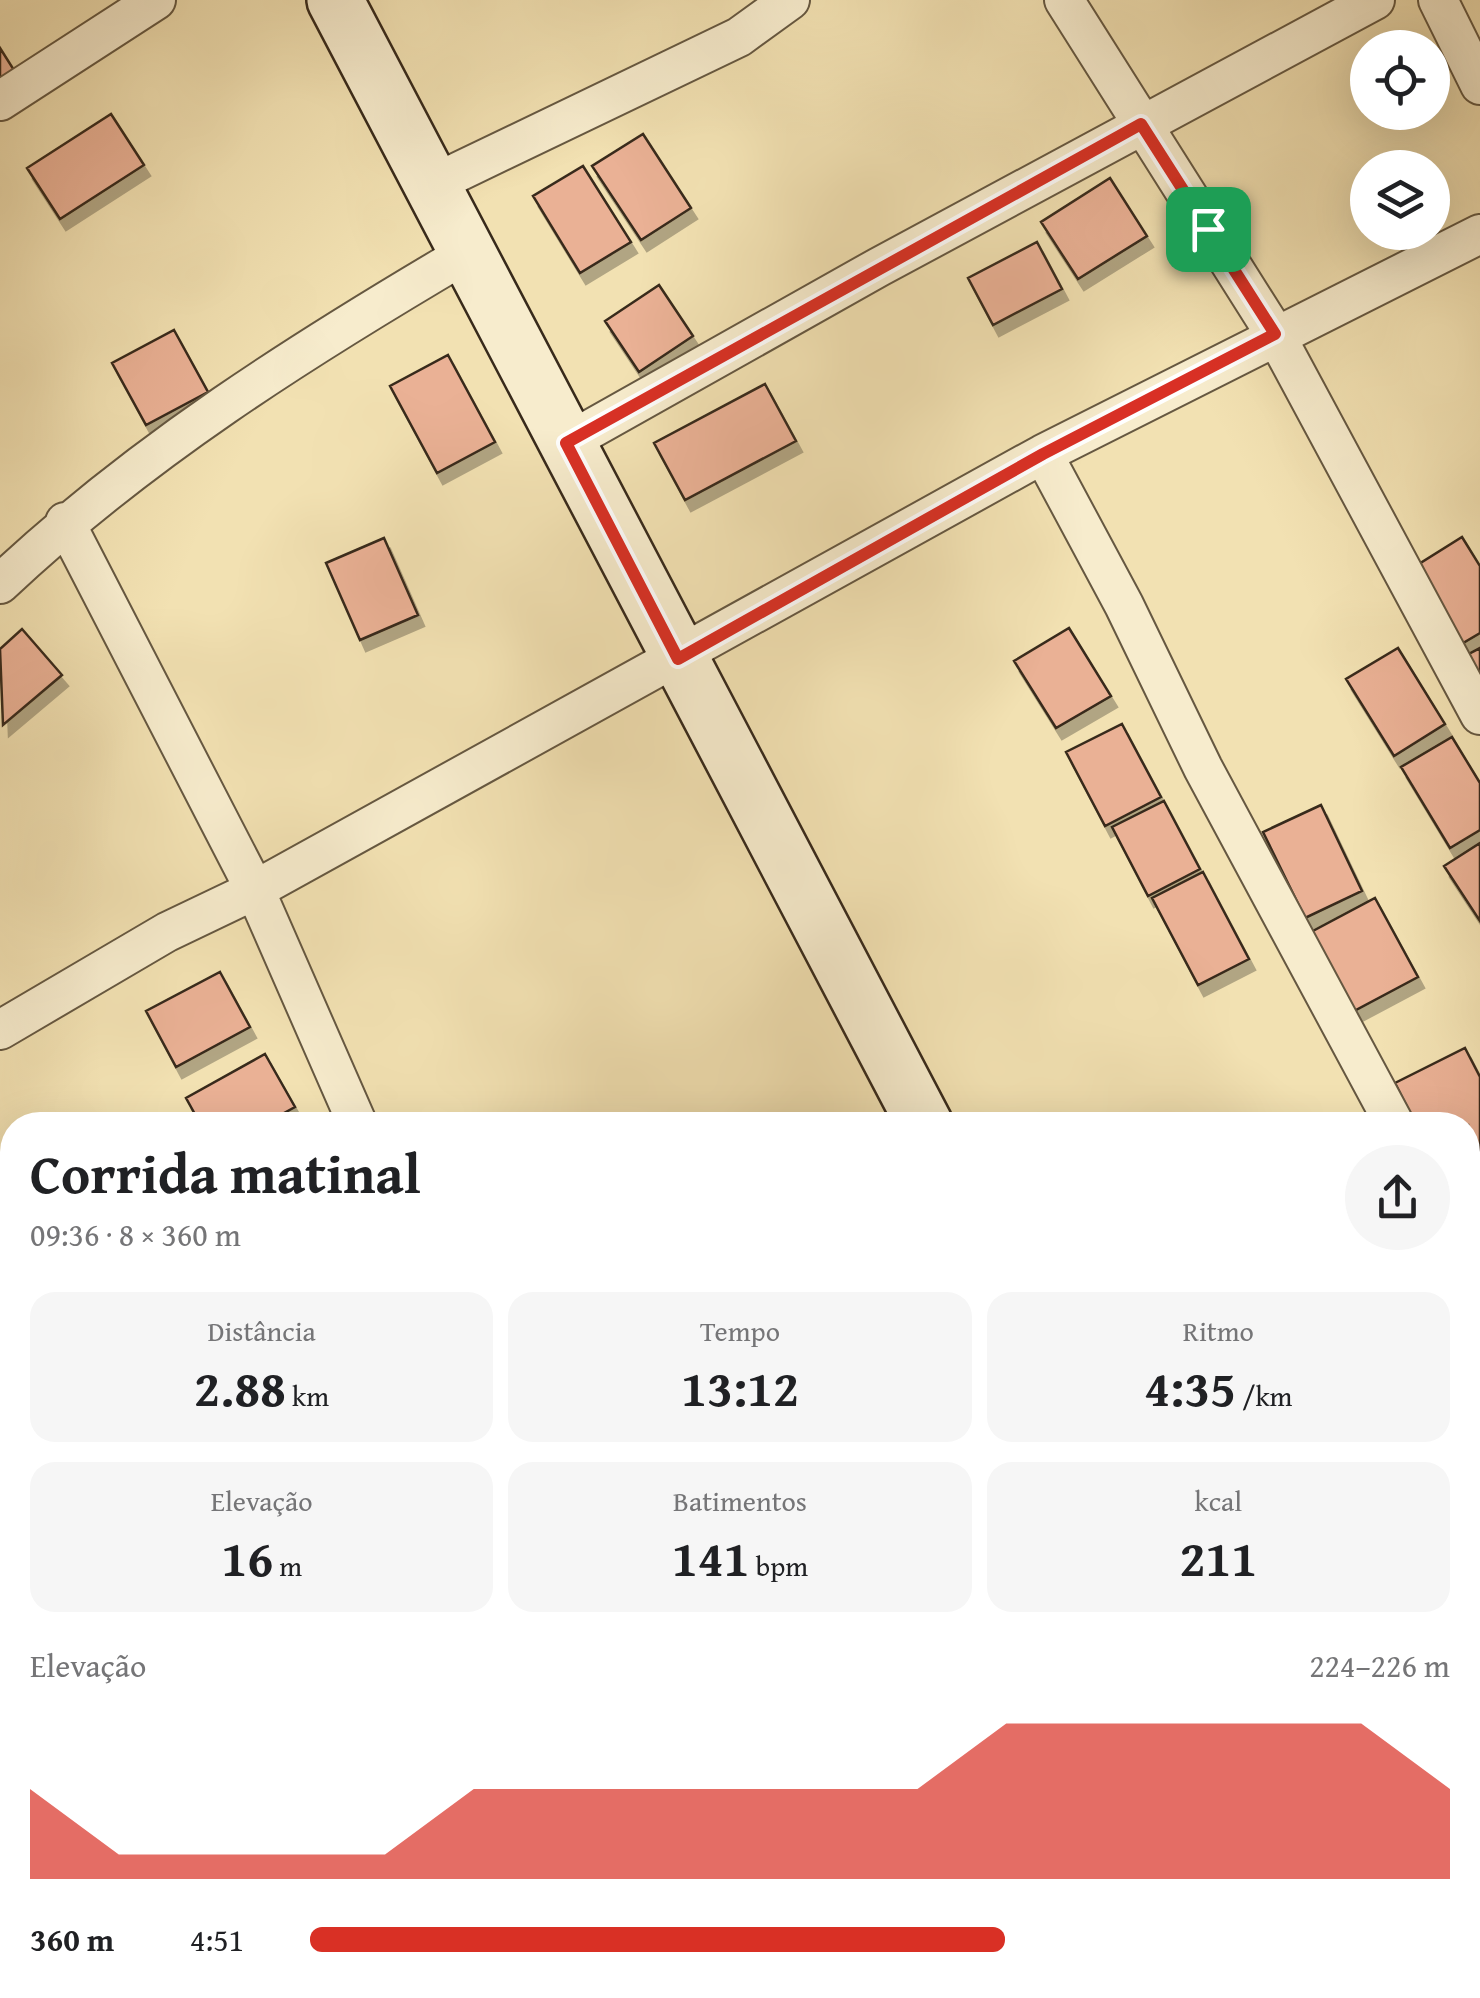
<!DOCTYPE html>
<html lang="pt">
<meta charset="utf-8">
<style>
body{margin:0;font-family:"Gentium Book Plus",serif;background:#f6f6f6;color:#202124;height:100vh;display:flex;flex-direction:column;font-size:38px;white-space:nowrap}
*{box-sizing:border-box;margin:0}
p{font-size:32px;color:#757577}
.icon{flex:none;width:55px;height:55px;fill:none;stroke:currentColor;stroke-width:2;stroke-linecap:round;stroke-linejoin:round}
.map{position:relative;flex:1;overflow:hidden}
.details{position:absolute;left:0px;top:1112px;width:1480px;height:888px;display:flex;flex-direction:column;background:#fff;border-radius:40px 40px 0 0;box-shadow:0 10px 40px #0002}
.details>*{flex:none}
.controls{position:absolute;left:1350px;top:30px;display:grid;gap:20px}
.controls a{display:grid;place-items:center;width:100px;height:100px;border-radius:50%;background:#fff;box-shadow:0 10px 40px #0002;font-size:50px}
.pin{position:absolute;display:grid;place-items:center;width:85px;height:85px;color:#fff;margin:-42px;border-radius:20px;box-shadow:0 5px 15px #0006}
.round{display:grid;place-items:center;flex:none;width:105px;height:105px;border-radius:52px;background:#f6f6f6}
.head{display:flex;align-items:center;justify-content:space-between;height:170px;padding:0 30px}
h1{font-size:55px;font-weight:600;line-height:75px}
.figures{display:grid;grid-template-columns:repeat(3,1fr);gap:15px;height:170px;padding:10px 30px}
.figures div{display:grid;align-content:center;border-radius:25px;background:#f6f6f6;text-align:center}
.figures b{font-size:50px;font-weight:600}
.figures small{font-size:28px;font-weight:400}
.figures p{font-size:28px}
.chart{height:280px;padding:20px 30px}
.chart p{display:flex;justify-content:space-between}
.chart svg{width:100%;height:180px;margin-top:10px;fill:#d93025;opacity:.7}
ul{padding:0 30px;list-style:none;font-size:32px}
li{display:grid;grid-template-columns:160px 120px 1fr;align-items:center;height:75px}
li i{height:25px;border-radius:12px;background:#d93025}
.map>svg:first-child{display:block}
</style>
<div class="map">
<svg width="1480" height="1998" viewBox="0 0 1480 1998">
<defs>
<filter id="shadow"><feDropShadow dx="6" dy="11" stdDeviation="0" flood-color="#0004"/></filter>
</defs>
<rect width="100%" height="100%" fill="#f2e1b2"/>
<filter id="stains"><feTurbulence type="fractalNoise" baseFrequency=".002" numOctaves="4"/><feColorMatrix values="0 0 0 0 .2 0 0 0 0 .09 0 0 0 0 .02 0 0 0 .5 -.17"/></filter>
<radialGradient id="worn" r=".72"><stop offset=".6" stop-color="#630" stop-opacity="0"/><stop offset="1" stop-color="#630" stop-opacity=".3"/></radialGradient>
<path fill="#eab195" stroke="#382a1b" stroke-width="2.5" filter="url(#shadow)" d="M0,48L19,78L0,90Z
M111,114L144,165L60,219L27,168Z
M643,134L691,208L641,240L592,166Z
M583,166L631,242L580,273L533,196Z
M1110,178L1147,236L1078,279L1041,222Z
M1037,242L1062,289L993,325L968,278Z
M659,285L693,336L639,372L605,321Z
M174,330L208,392L146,425L112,363Z
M448,355L495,442L437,473L390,386Z
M765,384L796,441L685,500L654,443Z
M1462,537L1480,566V633L1458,646L1411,569Z
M384,538L418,615L360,640L326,563Z
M1069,628L1111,696L1056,728L1014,661Z
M22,629L62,675L3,725L0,649Z
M1398,648L1445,724L1394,756L1346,679Z
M1480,648V684L1465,656Z
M1122,724L1161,797L1105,826L1066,752Z
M1452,737L1480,783V830L1450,848L1401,767Z
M1164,801L1200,869L1148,896L1112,827Z
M1321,805L1362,891L1305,918L1263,832Z
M1480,843V921L1444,866Z
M1203,872L1249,959L1198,985L1152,898Z
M1375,898L1418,977L1354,1011L1311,932Z
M220,972L250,1027L176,1067L146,1011Z
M1465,1048L1480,1077V1162L1468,1168V1125H1416L1395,1083Z
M265,1054L295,1107L262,1125H201L186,1098Z
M1480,1176V1246L1468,1223V1182Z
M12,1257V1323L0,1328V1262Z
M757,1988H816L820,1998H761Z
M1057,1988H1129L1134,1998H1036Z"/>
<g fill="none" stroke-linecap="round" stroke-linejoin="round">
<defs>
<path id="minor" d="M1064,0L1275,334L1480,715
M1438,0L1480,85
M0,101L156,0
M431,185L739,37L790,0
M566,443L879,267L1375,0
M1043,454L1124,605L1203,768L1395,1125
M65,522L255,890L358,1125
M0,584C140,452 302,350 467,253
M0,1030L167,932L255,890L1043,454L1480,234
M1468,1255L1480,1277
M0,1545L12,1582
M1468,1838L1480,1830
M0,1879L12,1873
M170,1988L174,1998
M734,1988L738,1998
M424,1998L465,1988
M1205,1998L1226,1988"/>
<path id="secondary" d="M335,0L925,1125
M1382,1988L1387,1998"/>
</defs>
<use href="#minor" stroke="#665841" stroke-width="42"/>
<use href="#secondary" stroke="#382a1b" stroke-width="60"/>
<path stroke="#382a1b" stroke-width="6" stroke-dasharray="2.5 5" stroke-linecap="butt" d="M0,1436L12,1430"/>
<use href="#minor" stroke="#f7eccd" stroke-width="38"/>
<use href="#secondary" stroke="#f7eccd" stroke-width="55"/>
</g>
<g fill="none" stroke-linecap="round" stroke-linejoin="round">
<defs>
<path id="route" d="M1141,124L1275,334L1043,454L678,659L566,443Z"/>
</defs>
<use href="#route" stroke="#fff" stroke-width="20"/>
<use href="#route" stroke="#d93025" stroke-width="12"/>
</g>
<rect width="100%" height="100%" filter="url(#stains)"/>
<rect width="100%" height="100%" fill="url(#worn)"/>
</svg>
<div class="controls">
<a><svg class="icon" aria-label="locate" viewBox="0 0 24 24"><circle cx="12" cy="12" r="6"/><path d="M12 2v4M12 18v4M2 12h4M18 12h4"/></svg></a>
<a><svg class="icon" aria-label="layers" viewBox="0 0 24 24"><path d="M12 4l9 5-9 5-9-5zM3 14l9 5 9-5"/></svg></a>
</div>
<div class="pin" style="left:1208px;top:229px;background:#1e9e55"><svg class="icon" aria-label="arrive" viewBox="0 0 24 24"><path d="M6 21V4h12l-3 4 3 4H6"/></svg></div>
<section class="details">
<div class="head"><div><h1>Corrida matinal</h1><p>09:36 · 8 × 360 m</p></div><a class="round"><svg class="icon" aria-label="share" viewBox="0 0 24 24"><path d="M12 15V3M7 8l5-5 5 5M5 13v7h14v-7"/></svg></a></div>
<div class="figures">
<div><p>Distância</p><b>2.88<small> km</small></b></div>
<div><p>Tempo</p><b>13:12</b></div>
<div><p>Ritmo</p><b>4:35<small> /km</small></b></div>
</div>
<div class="figures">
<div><p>Elevação</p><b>16<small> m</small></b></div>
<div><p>Batimentos</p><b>141<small> bpm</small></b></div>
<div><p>kcal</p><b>211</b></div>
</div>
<div class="chart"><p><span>Elevação</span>224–226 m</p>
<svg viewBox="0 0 160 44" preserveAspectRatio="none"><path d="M0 44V22L10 38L20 38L30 38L40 38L50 22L60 22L70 22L80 22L90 22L100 22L110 6L120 6L130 6L140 6L150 6L160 22V44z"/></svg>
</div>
<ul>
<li><b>360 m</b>4:51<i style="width:61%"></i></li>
</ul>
</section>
</div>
